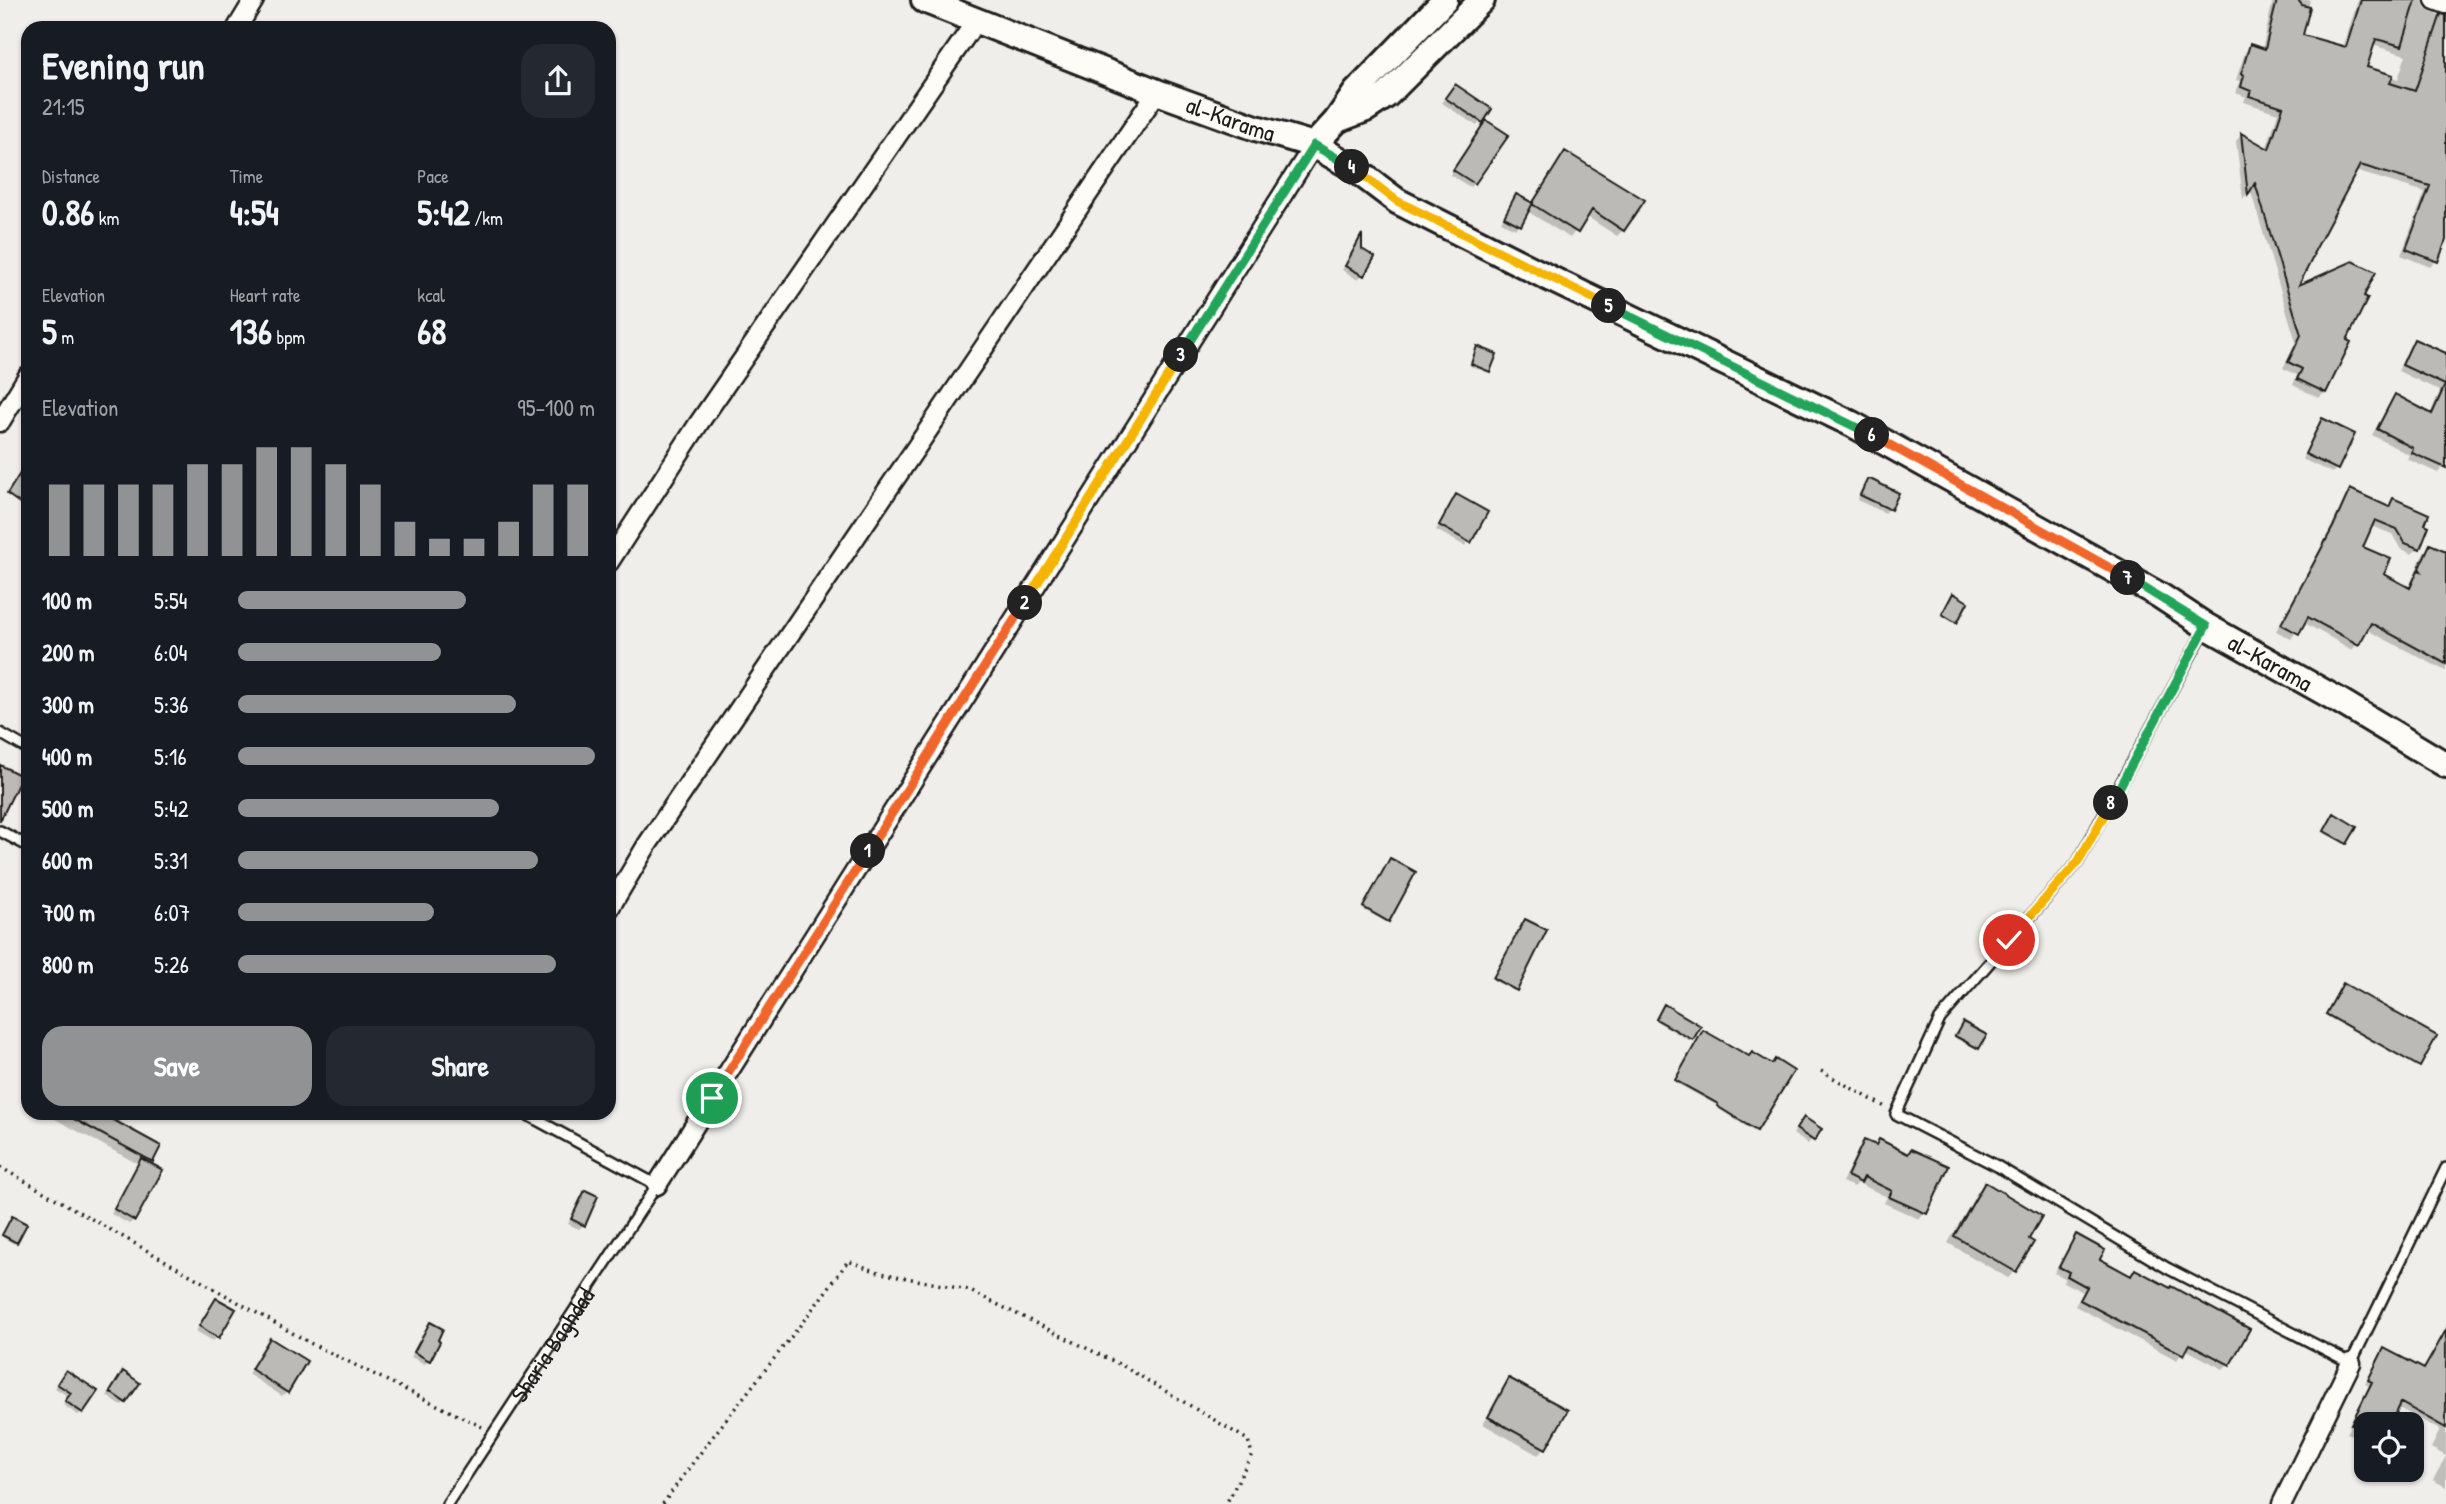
<!DOCTYPE html>
<meta charset="utf-8">
<style>
body{margin:0;font-family:"Patrick Hand",sans-serif;background:#242831;color:#f1f3f6;height:100vh;display:flex;flex-direction:column;font-size:26px;white-space:nowrap}
*{box-sizing:border-box;margin:0}
p{font-size:23px;color:#9ea1a6}
.icon{flex:none;width:38px;height:38px;fill:none;stroke:currentColor;stroke-width:2;stroke-linecap:round;stroke-linejoin:round}
.map{position:relative;flex:1;overflow:hidden}
.details{position:absolute;left:21px;top:21px;width:595px;height:1099px;display:flex;flex-direction:column;background:#171b24;border-radius:21px;box-shadow:0 2px 5px #0004}
.details>*{flex:none}
.buttons{position:absolute;left:2354px;top:1412px;display:grid;gap:14px}
.buttons a{display:grid;place-items:center;width:70px;height:70px;border-radius:14px;background:#171b24;box-shadow:0 2px 5px #0004;font-size:35px}
.pin{position:absolute;display:grid;place-items:center;width:60px;height:60px;color:#fff;margin:-30px;border:4px solid #fff;border-radius:50%;box-shadow:0 2px 7px #0007}
.km{position:absolute;width:35px;height:35px;margin:-18px;border-radius:50%;background:#222;color:#fff;font-size:19px;line-height:35px;text-align:center}
.round{display:grid;place-items:center;flex:none;width:74px;height:74px;border-radius:21px;background:#242831}
.overview{display:flex;align-items:center;justify-content:space-between;height:119px;padding:0 21px}
h1{font-size:38px;font-weight:700;line-height:52px}
.stats{display:grid;grid-template-columns:repeat(3,1fr);gap:10px;height:119px;padding:7px 21px}
.stats div{display:grid;align-content:center}
.stats b{font-size:35px;font-weight:700}
.stats small{font-size:19px;font-weight:400}
.stats p{font-size:19px}
.chart{height:196px;padding:14px 21px}
.chart p{display:flex;justify-content:space-between}
.chart svg{width:100%;height:126px;margin-top:7px;stroke:#919294;stroke-width:6}
.action{display:flex;gap:14px;margin-top:auto;padding:14px 21px}
.action a{flex:1;height:80px;border-radius:21px;background:#919294;color:#fff;font-size:28px;font-weight:700;line-height:80px;text-align:center}
.action a+a{background:#242831;color:#f1f3f6}
ul{padding:0 21px;list-style:none;font-size:23px}
li{display:grid;grid-template-columns:112px 84px 1fr;align-items:center;height:52px}
li i{height:18px;border-radius:9px;background:#919294}
.map>svg:first-child{display:block}
</style>
<div class="map">
<svg width="2446" height="1504" viewBox="0 0 2446 1504">
<rect width="100%" height="100%" fill="#f0eeea"/>
<filter id="ink" filterUnits="userSpaceOnUse"><feTurbulence type="fractalNoise" baseFrequency=".0143" numOctaves="2"/><feDisplacementMap in="SourceGraphic" scale="14" xChannelSelector="R" yChannelSelector="G"/><feConvolveMatrix kernelMatrix="1 2 1 2 8 2 1 2 1" color-interpolation-filters="sRGB"/></filter>
<g filter="url(#ink)">
<path fill="#0003" fill-rule="evenodd" d="M2273,0H2310L2301,36L2343,48L2358,0H2422L2425,8L2442,17L2446,16V235L2436,261L2430,267L2401,255L2425,192L2355,171L2295,288L2345,341L2325,392L2319,398L2293,385L2297,375L2283,368L2296,342L2250,189L2243,199L2236,141L2241,135L2266,149L2278,113L2244,102L2246,97L2236,93L2240,81L2236,80L2245,52L2251,46L2262,50ZM2372,45L2406,55L2398,79L2365,68Z
M1451,91L1489,110L1477,126L1442,103Z
M1482,126L1474,183L1470,187L1450,175Z
M1566,153L1623,230L1617,236L1586,216L1570,238L1527,211L1515,229L1501,222L1516,196L1532,204Z
M1359,241L1361,250L1373,257L1358,280L1342,270Z
M2414,341L2446,355V462L2438,473L2407,459L2409,455L2372,435L2390,402L2396,396L2430,414L2440,391L2398,371L2409,347Z
M1476,350L1489,371L1487,372L1470,366Z
M2322,421L2336,469L2332,473L2302,459L2318,425Z
M1868,482L1889,509L1885,513L1857,500Z
M2351,491L2387,508L2393,500L2418,548L2412,554L2400,548L2392,534L2371,526L2360,548L2382,575L2408,589L2424,552L2430,546L2446,553V671L2367,630L2352,650L2303,622L2291,639L2276,631L2328,534L2345,497Z
M1453,500L1486,513L1465,546L1436,530Z
M1952,597L1955,621L1954,623L1941,616Z
M2332,817L2346,843L2344,844L2324,833Z
M1389,862L1388,921L1386,922L1362,909Z
M1523,923L1516,990L1514,991L1493,980Z
M2342,987L2419,1066L2417,1067L2326,1016Z
M1663,1008L1699,1027L1690,1041L1656,1021Z
M1961,1026L1978,1048L1976,1049L1955,1038Z
M1701,1033L1749,1058L1755,1132L1717,1108L1718,1106L1674,1082Z
M44,1113H98L151,1161L148,1164L134,1220L129,1224L111,1214L138,1164Z
M1800,1123L1819,1129L1808,1144L1793,1134Z
M1879,1141L1907,1155L1911,1151L1925,1213L1919,1219L1884,1203L1887,1197L1858,1183L1854,1187L1842,1182L1859,1148L1865,1142L1874,1146Z
M1985,1184L2031,1242L2015,1271L2008,1278L1948,1243L1978,1191Z
M585,1192L583,1225L579,1229L568,1224L581,1196Z
M11,1219L25,1225L14,1244L2,1237Z
M2076,1237L2098,1260L2129,1277L2135,1271L2170,1290L2228,1364L2223,1369L2185,1349L2177,1360L2075,1306L2083,1292L2063,1282L2065,1278L2054,1273L2071,1242Z
M216,1300L217,1337L213,1341L196,1331Z
M430,1324L429,1360L425,1364L411,1357Z
M2446,1330V1456L2431,1448L2440,1430L2397,1407L2389,1424H2366V1442L2347,1433L2369,1386L2365,1384L2380,1354L2384,1350L2423,1371Z
M270,1340L287,1392L282,1396L248,1374Z
M63,1376L82,1412L78,1415L63,1405L69,1397L55,1388Z
M119,1378L125,1402L121,1406L107,1396Z
M1510,1380L1545,1448L1538,1455L1483,1424L1503,1387Z
M2446,1456V1487L2433,1480Z"/>
<path fill="#bbbab6" stroke="#1c1c1c" stroke-width="2" d="M2277,0H2298L2302,5L2310,7L2303,35L2346,47L2361,0H2416L2402,46L2376,39L2367,67L2393,75L2390,83L2415,91L2441,14L2446,15V240L2438,262L2406,249L2430,186L2360,165L2313,254L2314,255L2299,285L2353,261L2376,272L2364,296L2368,298L2347,340L2351,342L2326,393L2297,379L2302,369L2288,362L2301,335L2255,183L2248,195L2241,133L2269,149L2283,107L2249,96L2251,91L2241,87L2244,75L2241,74L2250,44L2265,49Z
M1455,84L1492,109L1483,123L1445,98Z
M1486,120L1509,135L1475,184L1453,170Z
M1565,151L1645,200L1624,231L1592,210L1578,233L1532,204Z
M1516,194L1533,203L1521,226L1504,217Z
M1362,234V249L1375,257L1364,276L1345,266Z
M2414,339L2446,353V468L2412,453L2413,448L2377,429L2395,394L2432,414L2445,385L2402,365Z
M1477,346L1497,354L1490,372L1471,364Z
M2322,418L2355,434L2338,470L2305,454Z
M28,461V509L7,494Z
M1870,479L1899,493L1891,510L1860,495L1867,480Z
M2350,489L2389,507L2393,498L2429,514L2425,524L2429,526L2420,549L2405,543L2397,529L2375,520L2363,547L2391,559L2384,574L2410,588L2418,570L2421,571L2419,568L2430,544L2446,551V664L2371,623L2359,645L2308,617L2299,634L2281,624L2333,527Z
M1456,494L1488,512L1471,543L1439,525Z
M1953,593L1968,602L1957,623L1942,614Z
M0,765L22,776L0,821Z
M2334,813L2357,827L2347,844L2324,831Z
M1390,858L1416,872L1389,922L1363,907Z
M1525,919L1547,930L1517,991L1493,978Z
M2343,983L2437,1036L2420,1067L2326,1014Z
M1664,1004L1701,1026L1693,1040L1656,1019Z
M1963,1022L1987,1035L1979,1049L1955,1036Z
M1703,1030L1749,1056L1752,1052L1772,1064L1775,1059L1794,1071L1757,1131L1717,1106L1718,1104L1675,1080Z
M63,1113H101L161,1146L153,1162Z
M1804,1117L1822,1129L1814,1141L1796,1129Z
M1879,1139L1908,1154L1911,1149L1949,1166L1927,1214L1889,1197L1892,1191L1864,1177L1861,1183L1847,1176L1864,1140L1876,1145Z
M141,1158L163,1170L135,1221L114,1209Z
M1985,1182L2042,1216L2029,1239L2034,1242L2016,1272L1954,1236Z
M585,1190L598,1196L585,1226L571,1219Z
M12,1216L27,1224L17,1243L2,1235Z
M2076,1234L2105,1250L2100,1259L2131,1276L2135,1269L2170,1288L2171,1286L2250,1329L2230,1365L2190,1344L2184,1355L2080,1300L2087,1287L2067,1276L2069,1272L2059,1267Z
M216,1298L236,1309L219,1338L199,1326Z
M430,1322L443,1329L438,1340L440,1342L430,1361L414,1352Z
M2446,1330V1428L2401,1403L2391,1424H2351L2372,1382L2368,1380L2384,1348L2424,1369Z
M270,1338L307,1361L288,1393L251,1369Z
M66,1370L98,1391L83,1413L65,1401L71,1393L57,1384Z
M123,1371L140,1383L126,1403L110,1392Z
M1509,1378L1568,1410L1546,1449L1488,1417Z"/>
<g fill="none" stroke-linecap="round" stroke-linejoin="round">
<defs>
<g id="service">
<path d="M2205,629L2078,862L1940,1019L1896,1114L1997,1166L2167,1268L2351,1363L2446,1168"/>
<path d="M0,733L28,749"/>
<path d="M0,831L28,846"/>
<path id="s1" d="M447,1504L657,1185L524,1113"/>
</g>
<path id="minor" d="M2435,0L2446,4
M237,28L254,0
M0,422L28,376
M609,562L699,423L976,21
M609,909L647,845L1157,92
M657,1185L1314,145
M2282,1504L2351,1363"/>
<g id="secondary">
<path id="s2" d="M924,0L1157,92L1256,128L1314,145L1352,167L1397,201L1549,278L1852,424L2159,595L2206,626L2338,700L2446,765"/>
<path d="M1337,120L1366,109L1387,95L1482,0"/>
<path d="M1314,145L1337,120L1356,92L1445,0"/>
</g>
</defs>
<use href="#service" stroke="#1c1c1c" stroke-width="14"/>
<use href="#minor" stroke="#1c1c1c" stroke-width="23"/>
<use href="#secondary" stroke="#1c1c1c" stroke-width="30"/>
<path stroke="#1c1c1c" stroke-width="3.5" stroke-dasharray="2 5" stroke-linecap="butt" d="M1821,1071L1885,1107
M0,1167L310,1343L482,1427
M663,1504C722,1420 789,1344 848,1261L881,1273L968,1290L1123,1366L1248,1440L1252,1454L1226,1504"/>
<use href="#service" stroke="#fdfcf7" stroke-width="9"/>
<use href="#minor" stroke="#fdfcf7" stroke-width="18"/>
<use href="#secondary" stroke="#fdfcf7" stroke-width="24"/>
</g>
</g>
<g fill="none" stroke-linecap="round" stroke-linejoin="round" filter="url(#ink)">
<defs>
<path id="split-1" d="M712,1098L868,851"/>
<path id="split-2" d="M868,851L1025,603"/>
<path id="split-3" d="M1025,603L1181,355"/>
<path id="split-4" d="M1181,355L1314,145L1352,167"/>
<path id="split-5" d="M1352,167L1397,201L1609,306"/>
<path id="split-6" d="M1609,306L1872,435"/>
<path id="split-7" d="M1872,435L2128,578"/>
<path id="split-8" d="M2111,803L2206,626L2128,578"/>
<path id="split-9" d="M2009,940L2078,862L2111,803"/>
</defs>
<use href="#split-1" stroke="#fff" stroke-width="14"/>
<use href="#split-2" stroke="#fff" stroke-width="14"/>
<use href="#split-3" stroke="#fff" stroke-width="14"/>
<use href="#split-4" stroke="#fff" stroke-width="14"/>
<use href="#split-5" stroke="#fff" stroke-width="14"/>
<use href="#split-6" stroke="#fff" stroke-width="14"/>
<use href="#split-7" stroke="#fff" stroke-width="14"/>
<use href="#split-8" stroke="#fff" stroke-width="14"/>
<use href="#split-9" stroke="#fff" stroke-width="14"/>
<use href="#split-1" stroke="#f0652b" stroke-width="9"/>
<use href="#split-2" stroke="#f0652b" stroke-width="9"/>
<use href="#split-3" stroke="#f5b400" stroke-width="9"/>
<use href="#split-4" stroke="#22a559" stroke-width="9"/>
<use href="#split-5" stroke="#f5b400" stroke-width="9"/>
<use href="#split-6" stroke="#22a559" stroke-width="9"/>
<use href="#split-7" stroke="#f0652b" stroke-width="9"/>
<use href="#split-8" stroke="#22a559" stroke-width="9"/>
<use href="#split-9" stroke="#f5b400" stroke-width="9"/>
</g>
<g text-anchor="middle" dominant-baseline="central" stroke-width="7" stroke-linejoin="round" paint-order="stroke">
<g font-size="24" fill="#1c1c1c" stroke="#fdfcf7">
<text stroke="none"><textPath href="#s2" startOffset="329">al-Karama</textPath></text>
<text stroke="none"><textPath href="#s2" startOffset="1505">al-Karama</textPath></text>
<text stroke="none"><textPath href="#s1" startOffset="191">Sharia Baghdad</textPath></text>
</g>
</g>
</svg>
<div class="buttons">
<a><svg class="icon" aria-label="locate" viewBox="0 0 24 24"><circle cx="12" cy="12" r="6"/><path d="M12 2v4M12 18v4M2 12h4M18 12h4"/></svg></a>
</div>
<div class="pin" style="left:712px;top:1098px;background:#1e9e55"><svg class="icon" aria-label="arrive" viewBox="0 0 24 24"><path d="M6 21V4h12l-3 4 3 4H6"/></svg></div>
<div class="pin" style="left:2009px;top:940px;background:#d93025"><svg class="icon" aria-label="check" viewBox="0 0 24 24"><path d="M5 12l5 5 9-10"/></svg></div>
<b class="km" style="left:868px;top:851px">1</b>
<b class="km" style="left:1025px;top:603px">2</b>
<b class="km" style="left:1181px;top:355px">3</b>
<b class="km" style="left:1352px;top:167px">4</b>
<b class="km" style="left:1609px;top:306px">5</b>
<b class="km" style="left:1872px;top:435px">6</b>
<b class="km" style="left:2128px;top:578px">7</b>
<b class="km" style="left:2111px;top:803px">8</b>
<section class="details">
<div class="overview"><div><h1>Evening run</h1><p>21:15</p></div><a class="round"><svg class="icon" aria-label="share" viewBox="0 0 24 24"><path d="M12 15V3M7 8l5-5 5 5M5 13v7h14v-7"/></svg></a></div>
<div class="stats">
<div><p>Distance</p><b>0.86<small> km</small></b></div>
<div><p>Time</p><b>4:54</b></div>
<div><p>Pace</p><b>5:42<small> /km</small></b></div>
</div>
<div class="stats">
<div><p>Elevation</p><b>5<small> m</small></b></div>
<div><p>Heart rate</p><b>136<small> bpm</small></b></div>
<div><p>kcal</p><b>68</b></div>
</div>
<div class="chart"><p><span>Elevation</span>95–100 m</p>
<svg viewBox="0 0 160 44" preserveAspectRatio="none"><path d="M5 44V19M15 44V19M25 44V19M35 44V19M45 44V12M55 44V12M65 44V6M75 44V6M85 44V12M95 44V19M105 44V32M115 44V38M125 44V38M135 44V32M145 44V19M155 44V19"/></svg>
</div>
<ul>
<li><b>100 m</b>5:54<i style="width:64%"></i></li>
<li><b>200 m</b>6:04<i style="width:57%"></i></li>
<li><b>300 m</b>5:36<i style="width:78%"></i></li>
<li><b>400 m</b>5:16<i style="width:100%"></i></li>
<li><b>500 m</b>5:42<i style="width:73%"></i></li>
<li><b>600 m</b>5:31<i style="width:84%"></i></li>
<li><b>700 m</b>6:07<i style="width:55%"></i></li>
<li><b>800 m</b>5:26<i style="width:89%"></i></li>
</ul>
<div class="action"><a>Save</a><a>Share</a></div>
</section>
</div>
